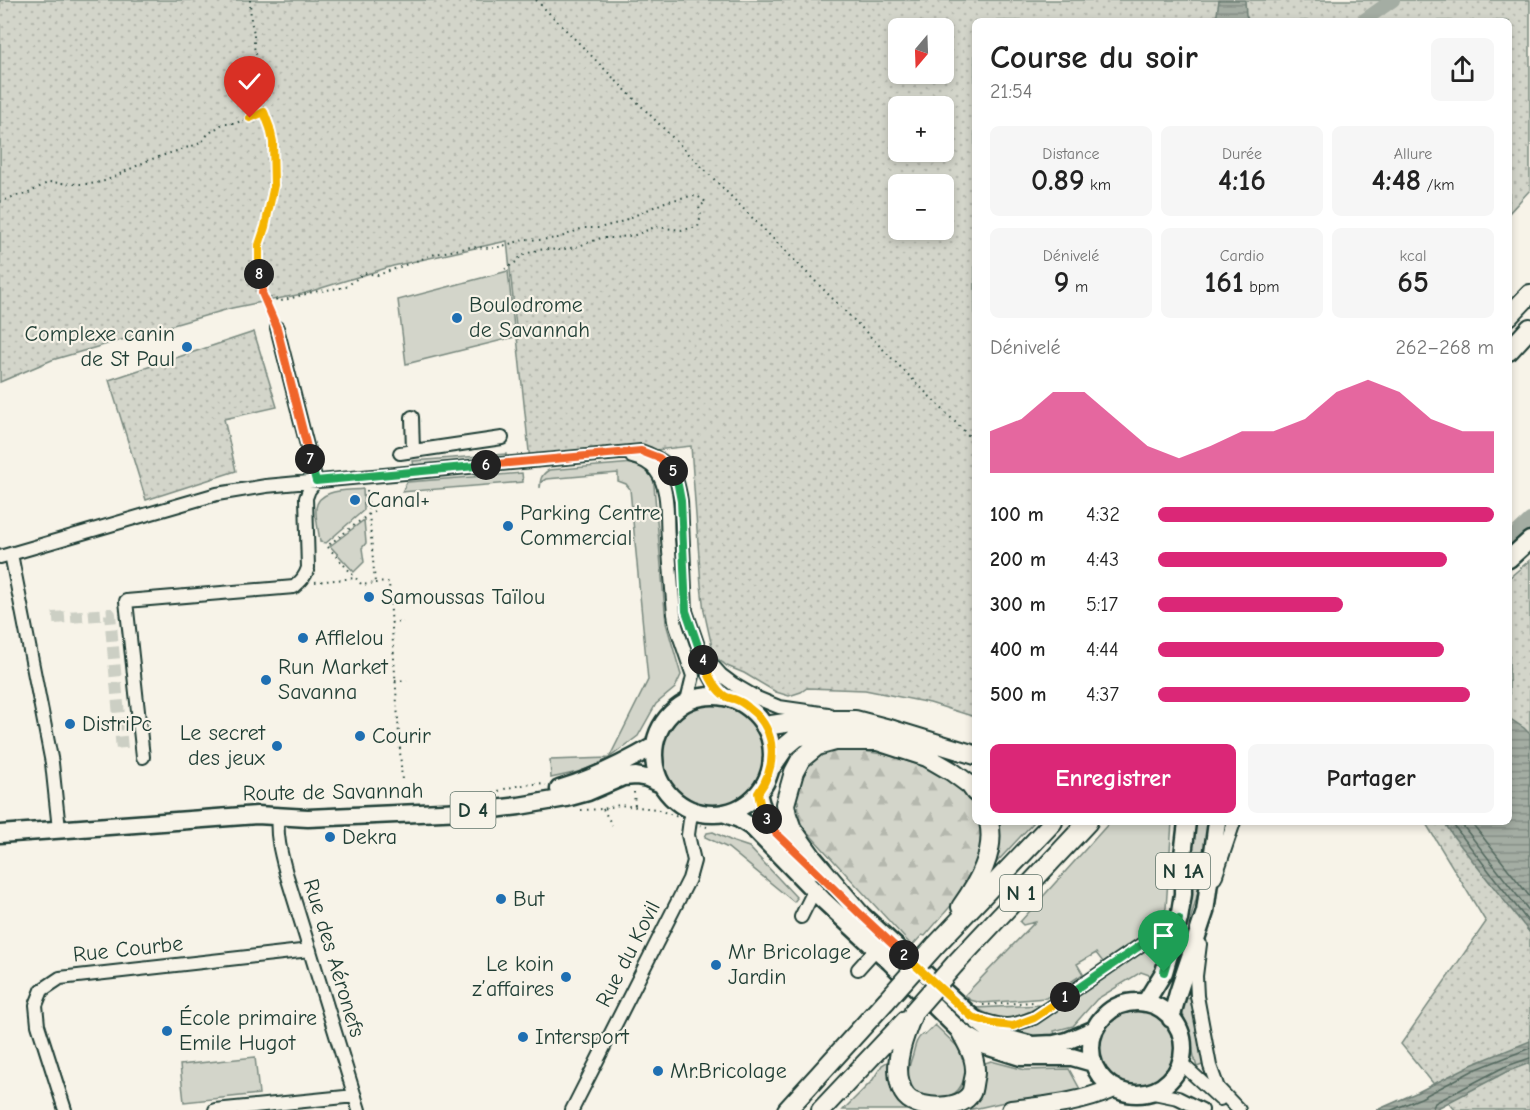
<!DOCTYPE html>
<html lang="fr">
<meta charset="utf-8">
<style>
body{margin:0;font-family:"Comic Neue",sans-serif;background:#f6f6f6;color:#222;height:100vh;display:flex;flex-direction:column;font-size:22px;white-space:nowrap}
*{box-sizing:border-box;margin:0}
p{font-size:20px;color:#767676}
.icon{flex:none;width:33px;height:33px;fill:none;stroke:currentColor;stroke-width:2;stroke-linecap:round;stroke-linejoin:round}
.map{position:relative;flex:1;overflow:hidden}
.details{position:absolute;left:972px;top:18px;width:540px;height:807px;display:flex;flex-direction:column;background:#fff;border-radius:9px;box-shadow:0 3px 9px #0003}
.details>*{flex:none}
.needle{width:39px;rotate:199deg}
.buttons{position:absolute;left:888px;top:18px;display:grid;gap:12px}
.buttons a{display:grid;place-items:center;width:66px;height:66px;border-radius:9px;background:#fff;box-shadow:0 3px 9px #0003;font-size:30px}
.pin{position:absolute;display:grid;place-items:center;width:51px;height:51px;color:#fff;margin:-62px -26px;border-radius:50% 50% 50% 0;rotate:-45deg;box-shadow:0 0 6px #0007}
.pin .icon{rotate:45deg}
.km{position:absolute;width:30px;height:30px;margin:-15px;border-radius:50%;background:#222;color:#fff;font-size:16px;line-height:30px;text-align:center}
.round{display:grid;place-items:center;flex:none;width:63px;height:63px;border-radius:9px;background:#f6f6f6}
.head{display:flex;align-items:center;justify-content:space-between;height:102px;padding:0 18px}
h1{font-size:33px;font-weight:700;line-height:45px}
.stats{display:grid;grid-template-columns:repeat(3,1fr);gap:9px;height:102px;padding:6px 18px}
.stats div{display:grid;align-content:center;border-radius:9px;background:#f6f6f6;text-align:center}
.stats b{font-size:30px;font-weight:700}
.stats small{font-size:16px;font-weight:400}
.stats p{font-size:16px}
.chart{height:168px;padding:12px 18px}
.chart p{display:flex;justify-content:space-between}
.chart svg{width:100%;height:108px;margin-top:6px;fill:#db2777;opacity:.7}
.action{display:flex;gap:12px;margin-top:auto;padding:12px 18px}
.action a{flex:1;height:69px;border-radius:9px;background:#db2777;color:#fff;font-size:24px;font-weight:700;line-height:69px;text-align:center}
.action a+a{background:#f6f6f6;color:#222}
ul{padding:0 18px;list-style:none;font-size:20px}
li{display:grid;grid-template-columns:96px 72px 1fr;align-items:center;height:45px}
li i{height:15px;border-radius:8px;background:#db2777}
.map>svg:first-child{display:block}
</style>
<div class="map">
<svg width="1530" height="1110" viewBox="0 0 1530 1110">
<defs>
<pattern id="forest-firs" width="22" height="20" patternUnits="userSpaceOnUse" patternTransform="scale(1.5)"><rect width="22" height="20" fill="#d3d5ca"/><path d="M5 1l3.5 6h-7zM16 11l3.5 6h-7z" fill="#b5b8ae"/></pattern>
<pattern id="park-dots" width="8" height="8" patternUnits="userSpaceOnUse" patternTransform="scale(1.5)"><rect width="8" height="8" fill="#d3d5ca"/><path d="M2 2h.1M6 6h.1" fill="none" stroke="#b5b8ae" stroke-width="1.8" stroke-linecap="round"/></pattern>
<pattern id="water-rules" width="6" height="5" patternUnits="userSpaceOnUse" patternTransform="scale(1.5)"><rect width="6" height="5" fill="#a4ada3"/><path d="M0 2.5h6" fill="none" stroke="#858e86"/></pattern>
</defs>
<rect width="100%" height="100%" fill="#f7f3e8"/>
<filter id="ink" filterUnits="userSpaceOnUse"><feTurbulence type="fractalNoise" baseFrequency=".0167" numOctaves="2"/><feDisplacementMap in="SourceGraphic" scale="12" xChannelSelector="R" yChannelSelector="G"/><feConvolveMatrix kernelMatrix="1 2 1 2 8 2 1 2 1" color-interpolation-filters="sRGB"/></filter>
<g filter="url(#ink)">
<path fill="#d3d5ca" stroke="#79897f" stroke-width="1.5" d="M508,271L515,337L406,364L398,300Z
M506,454V459L414,467L413,461Z
M634,463L653,474L666,623L681,675L675,688L656,704L638,736L609,758L608,761L578,772L551,778L550,760L609,758L648,680L630,489L626,484L618,481V473L546,479L541,482L540,488C540,479 541,475 549,470Z
M522,473L523,482L402,492L407,482Z
M363,489L364,510L326,543L320,542C319,532 315,517 316,508C319,488 348,491 363,489Z
M364,520L366,543L362,548L364,562L354,572L330,546Z
M660 756a53 53 0 1 1 106 0a53 53 0 1 1-106 0Z
M995,822H1034L995,864L992,862Z
M1110,822H1172L1166,908L1161,922L1103,962L1096,953L1077,964L1083,974L1046,998L982,1003L970,1000L965,995L1035,922L1023,925L1020,922Z
M1193,822H1210L1206,851H1191Z
M713,832L734,842L749,847L797,898L794,902L728,848L705,837L707,833Z
M1191,858H1204L1197,896L1188,928L1185,927L1191,895Z
M1158,940C1165,951 1156,965 1152,976L1141,972L1097,999L1073,1026L1054,1031L1056,1037L1032,1038L1019,1035V1029Z
M1182,998L1193,999L1195,1017L1205,1064L1197,1067C1194,1059 1193,1051 1191,1042C1187,1026 1181,1016 1182,998Z
M1042,1005C1014,1019 1005,1025 976,1008Z
M1097 1049a39 39 0 1 1 78 0a39 39 0 1 1-78 0Z
M935,1025L959,1048L962,1059L969,1064C966,1073 964,1083 958,1090C945,1104 916,1101 909,1082C906,1074 910,1063 913,1054C915,1046 916,1039 923,1034L925,1035Z
M255,1057L259,1094L184,1102L180,1065Z
M893,1058L915,1110H843L872,1081L882,1065Z
M991,1061L1025,1070L1069,1069L1081,1091C1058,1096 1034,1098 1011,1101C994,1103 978,1110 960,1110L982,1064Z"/>
<path fill="url(#forest-firs)" stroke="#79897f" stroke-width="1.5" d="M845,748L888,755L929,768L955,782L973,805L975,812V822H978L981,830L980,855L972,881L925,936L922,935L912,946L800,824L798,801L792,799L805,764L818,754Z"/>
<path fill="url(#park-dots)" stroke="#79897f" stroke-width="1.5" fill-rule="evenodd" d="M0,0H1530V190L1509,213V21H975V717L930,703L865,690L807,688L801,692L789,696L776,692L744,673L727,666L714,656L704,611L701,585L691,446L619,454L530,461L507,241L393,266L302,294L232,308L52,360L0,382ZM898,28H944V74H898ZM898,106H944V152H898ZM898,184H944V230H898Z
M254,332L277,407L224,419L236,471L146,500L109,380Z
M1530,560V1110H1455L1401,1044L1486,922L1425,822H1509V578Z"/>
<path fill="url(#water-rules)" stroke="#6f8077" stroke-width="1.5" d="M1219,0H1245L1246,15L1249,21H1216Z
M1509,718L1524,728L1530,734V933L1453,836L1444,822H1509Z
M1530,1041V1063L1506,1072L1434,1110H1377L1418,1092L1471,1065Z"/>
<g fill="none" stroke-linecap="round" stroke-linejoin="round">
<path stroke="#546a60" stroke-width="1.5" d="M1451,822L1530,924
M1460,822L1530,912
M1471,822L1530,897
M1392,1110L1421,1098L1474,1070L1530,1048
M1432,1110L1435,1103L1504,1067L1530,1058"/>
<path stroke="#a4ada3" stroke-width="14" d="M1363,21L1393,0
M1509,540L1530,520"/>
<path stroke="#cccfc4" stroke-width="12" stroke-dasharray="12 6" stroke-linecap="butt" d="M53,618L110,614L122,750"/>
<defs>
<path id="minor" d="M412,417L413,451
M400,453L502,438
M632,457C641,459 650,463 656,471C670,489 666,518 668,539C670,564 672,589 674,614L676,626L693,676L687,701
M11,554L52,763L59,829
M0,557L217,494L266,486L641,451C671,462 676,470 681,501L686,611L706,669L715,685L726,697
M706,658L721,675L733,684L757,698L779,707L828,714
M143,757L126,601L294,587C301,581 305,577 308,568L306,498L309,490L316,481L277,328
M278,817C276,836 281,854 286,873L359,1110
M1215,878L1234,822
M801,917L814,891
M1200,944L1196,976L1197,996L1210,1066L1218,1088L1239,1110
M858,969L876,949
M979,1019C1004,1027 1009,1027 1034,1018L1179,919
M1180,1062L1220,1099
M1149,1092L1178,1098L1202,1110
M65,1110L38,1025L36,1005L42,990L60,978L310,950
M215,1110L355,1096
M572,1110L689,879L694,861L688,835L690,820L694,811"/>
<path id="major" d="M1509,559L1530,540
M654 755a59 59 0 1 1 118 0a59 59 0 1 1-118 0Z
M559,789C593,779 623,764 654,746
M758,793C765,829 791,847 815,871
M723,813L739,819L753,828L823,900L890,962L961,1032L983,1045L1021,1057H1072L1093,1063
M0,834L257,815L308,818L486,810L519,806L566,798L588,792L623,777L636,776L647,778L661,784
M851,905L972,1017L995,1035L1032,1045L1054,1044L1067,1041L1095,1029
M1091 1048a46 46 0 1 1 92 0a46 46 0 1 1-92 0Z
M1145,1003L1164,972L1179,919L1183,894V855L1187,822
M1171,1019L1178,993L1205,912L1217,822"/>
<path id="highway" d="M1509,316L1530,294
M1509,351L1530,328
M765,726L805,720H855L893,730L975,755
M772,766L785,747L797,737L810,734L841,733L859,735L927,757L951,771L970,785L975,792
M961,907C978,883 996,852 989,822
M860,914L812,857L792,829L787,815L785,804L794,772L801,759L817,746L835,741H876
M935,946L1053,822
M955,964L1088,822
M914,1011C906,1031 893,1061 900,1083C901,1088 904,1095 909,1099C924,1110 961,1110 971,1093C973,1089 973,1083 974,1079C976,1072 975,1064 973,1057C970,1048 965,1040 961,1032
M787,1110L886,1001
M821,1110L906,1020
M1011,1110C1047,1106 1081,1103 1114,1088"/>
</defs>
<use href="#minor" stroke="#1f3d34" stroke-width="16"/>
<use href="#major" stroke="#1f3d34" stroke-width="21"/>
<use href="#highway" stroke="#1f3d34" stroke-width="22"/>
<path stroke="#1f3d34" stroke-width="2" stroke-dasharray="1.5 4.5" stroke-linecap="butt" d="M250,0L251,21L254,33V47L260,68L264,112L270,128L273,142L274,185L265,227L259,245L258,255L260,268L259,274L263,286V293L272,316
M536,0L975,442
M0,202L15,196L27,194L49,182L73,184H90L105,181L149,160L201,143L208,134L224,123H236L264,112
M264,296L281,301L313,292L346,287L364,273L378,275L435,254L471,247L495,248L527,239L538,240L559,238L583,228H599L618,223L665,202L685,197L697,196L706,202L699,207L701,216L698,227L682,230L655,227L635,235L614,238H601L576,247L559,250L545,249L534,251L521,256L516,262L505,269
M367,490L375,583L362,585L327,546L369,514L376,510
M315,582L356,578
M375,583L389,582L402,781
M391,623L403,622
M395,681L407,680
M399,740L411,739
M634,792L635,807
M493,793C508,787 529,782 546,785
M603,809L612,825
M581,810L603,809L619,805L656,809L678,817
M700,825L707,827
M983,1005L1034,1002"/>
<use href="#minor" stroke="#f7f3e8" stroke-width="12"/>
<use href="#major" stroke="#f7f3e8" stroke-width="16"/>
<use href="#highway" stroke="#f7f3e8" stroke-width="18"/>
<defs>
<path id="highway-bridge" d="M886,1001L935,946
M914,1011L955,964"/>
</defs>
<use href="#highway-bridge" stroke="#1f3d34" stroke-width="22" stroke-linecap="butt"/>
<use href="#highway-bridge" stroke="#f7f3e8" stroke-width="18"/>
</g>
</g>
<g fill="none" stroke-linecap="round" stroke-linejoin="round" filter="url(#ink)">
<defs>
<path id="split-1" d="M1065,997L1179,919L1164,972"/>
<path id="split-2" d="M904,955L972,1017L995,1024L1013,1026L1034,1018L1065,997"/>
<path id="split-3" d="M767,819L775,832L860,914L904,955"/>
<path id="split-4" d="M703,660C707,672 714,689 725,696C726,697 733,699 734,699C740,701 746,705 750,709C778,730 777,767 758,793L760,803L767,819"/>
<path id="split-5" d="M673,471L678,485L681,501L686,611L703,660"/>
<path id="split-6" d="M486,465L641,451L659,458L673,471"/>
<path id="split-7" d="M310,459L316,481L486,465"/>
<path id="split-8" d="M259,274L263,286L262,293L277,328L310,459"/>
<path id="split-9" d="M250,118L264,112L270,128L273,142L274,185L265,227L259,245V274"/>
</defs>
<use href="#split-1" stroke="#fff" stroke-width="12"/>
<use href="#split-2" stroke="#fff" stroke-width="12"/>
<use href="#split-3" stroke="#fff" stroke-width="12"/>
<use href="#split-4" stroke="#fff" stroke-width="12"/>
<use href="#split-5" stroke="#fff" stroke-width="12"/>
<use href="#split-6" stroke="#fff" stroke-width="12"/>
<use href="#split-7" stroke="#fff" stroke-width="12"/>
<use href="#split-8" stroke="#fff" stroke-width="12"/>
<use href="#split-9" stroke="#fff" stroke-width="12"/>
<use href="#split-1" stroke="#22a559" stroke-width="8"/>
<use href="#split-2" stroke="#f5b400" stroke-width="8"/>
<use href="#split-3" stroke="#f0652b" stroke-width="8"/>
<use href="#split-4" stroke="#f5b400" stroke-width="8"/>
<use href="#split-5" stroke="#22a559" stroke-width="8"/>
<use href="#split-6" stroke="#f0652b" stroke-width="8"/>
<use href="#split-7" stroke="#22a559" stroke-width="8"/>
<use href="#split-8" stroke="#f0652b" stroke-width="8"/>
<use href="#split-9" stroke="#f5b400" stroke-width="8"/>
</g>
<g fill="#1f6fb2" stroke="#f7f3e8" stroke-width="2">
<circle cx="457" cy="318" r="6"/>
<circle cx="187" cy="347" r="6"/>
<circle cx="355" cy="500" r="6"/>
<circle cx="508" cy="526" r="6"/>
<circle cx="369" cy="597" r="6"/>
<circle cx="303" cy="638" r="6"/>
<circle cx="266" cy="680" r="6"/>
<circle cx="70" cy="724" r="6"/>
<circle cx="360" cy="736" r="6"/>
<circle cx="277" cy="746" r="6"/>
<circle cx="330" cy="837" r="6"/>
<circle cx="501" cy="899" r="6"/>
<circle cx="716" cy="965" r="6"/>
<circle cx="566" cy="977" r="6"/>
<circle cx="167" cy="1031" r="6"/>
<circle cx="523" cy="1037" r="6"/>
<circle cx="658" cy="1071" r="6"/>
</g>
<g text-anchor="middle" dominant-baseline="central" stroke-width="4.5" stroke-linejoin="round" paint-order="stroke">
<g fill="#f7f3e8" stroke="#60746a" stroke-width="1.5">
<rect x="450.5" y="792" width="45" height="36" rx="4.5"/>
<rect x="1156" y="853" width="54" height="36" rx="4.5"/>
<rect x="1000" y="875" width="42" height="36" rx="4.5"/>
</g>
<g font-size="21" font-weight="bold" fill="#1f3d34">
<text x="473" y="810">D 4</text>
<text x="1183" y="871">N 1A</text>
<text x="1021" y="893">N 1</text>
</g>
<g font-size="22" fill="#1f3d34" stroke="#f7f3e8" text-anchor="start">
<text x="469" y="305">Boulodrome<tspan x="469" dy="25">de Savannah</tspan></text>
<text x="175" y="334" text-anchor="end">Complexe canin<tspan x="175" dy="25">de St Paul</tspan></text>
<text x="367" y="500">Canal+</text>
<text x="520" y="513">Parking Centre<tspan x="520" dy="25">Commercial</tspan></text>
<text x="381" y="597">Samoussas Taïlou</text>
<text x="315" y="638">Afflelou</text>
<text x="278" y="667">Run Market<tspan x="278" dy="25">Savanna</tspan></text>
<text x="82" y="724">DistriPc</text>
<text x="265" y="733" text-anchor="end">Le secret<tspan x="265" dy="25">des jeux</tspan></text>
<text x="372" y="736">Courir</text>
<text x="342" y="837">Dekra</text>
<text x="513" y="899">But</text>
<text x="728" y="952">Mr Bricolage<tspan x="728" dy="25">Jardin</tspan></text>
<text x="554" y="964" text-anchor="end">Le koin<tspan x="554" dy="25">z’affaires</tspan></text>
<text x="179" y="1018">École primaire<tspan x="179" dy="25">Emile Hugot</tspan></text>
<text x="535" y="1037">Intersport</text>
<text x="670" y="1071">Mr.Bricolage</text>
</g>
<g font-size="22" fill="#1f3d34" stroke="#f7f3e8">
<text transform="translate(333 792) rotate(-1)">Route de Savannah</text>
<text transform="translate(128 949) rotate(-6)">Rue Courbe</text>
<text transform="translate(628 954) rotate(-63)">Rue du Kovil</text>
<text transform="translate(334 958) rotate(73)">Rue des Aéronefs</text>
</g>
</g>
</svg>
<div class="buttons">
<a><svg class="needle" viewBox="-14 -14 28 28"><path d="M0-13l5 13h-10z" fill="#e53935"/><path d="M0 13l5-13h-10z" fill="#767676"/></svg></a>
<a>+</a>
<a>−</a>
</div>
<div class="pin" style="left:1164px;top:972px;background:#1e9e55"><svg class="icon" aria-label="arrive" viewBox="0 0 24 24"><path d="M6 21V4h12l-3 4 3 4H6"/></svg></div>
<div class="pin" style="left:250px;top:118px;background:#d93025"><svg class="icon" aria-label="check" viewBox="0 0 24 24"><path d="M5 12l5 5 9-10"/></svg></div>
<b class="km" style="left:1065px;top:997px">1</b>
<b class="km" style="left:904px;top:955px">2</b>
<b class="km" style="left:767px;top:819px">3</b>
<b class="km" style="left:703px;top:660px">4</b>
<b class="km" style="left:673px;top:471px">5</b>
<b class="km" style="left:486px;top:465px">6</b>
<b class="km" style="left:310px;top:459px">7</b>
<b class="km" style="left:259px;top:274px">8</b>
<section class="details">
<div class="head"><div><h1>Course du soir</h1><p>21:54</p></div><a class="round"><svg class="icon" aria-label="share" viewBox="0 0 24 24"><path d="M12 15V3M7 8l5-5 5 5M5 13v7h14v-7"/></svg></a></div>
<div class="stats">
<div><p>Distance</p><b>0.89<small> km</small></b></div>
<div><p>Durée</p><b>4:16</b></div>
<div><p>Allure</p><b>4:48<small> /km</small></b></div>
</div>
<div class="stats">
<div><p>Dénivelé</p><b>9<small> m</small></b></div>
<div><p>Cardio</p><b>161<small> bpm</small></b></div>
<div><p>kcal</p><b>65</b></div>
</div>
<div class="chart"><p><span>Dénivelé</span>262–268 m</p>
<svg viewBox="0 0 160 44" preserveAspectRatio="none"><path d="M0 44V27L10 22L20 11L30 11L40 22L50 33L60 38L70 33L80 27L90 27L100 22L110 11L120 6L130 11L140 22L150 27L160 27V44z"/></svg>
</div>
<ul>
<li><b>100 m</b>4:32<i style="width:100%"></i></li>
<li><b>200 m</b>4:43<i style="width:86%"></i></li>
<li><b>300 m</b>5:17<i style="width:55%"></i></li>
<li><b>400 m</b>4:44<i style="width:85%"></i></li>
<li><b>500 m</b>4:37<i style="width:93%"></i></li>
</ul>
<div class="action"><a>Enregistrer</a><a>Partager</a></div>
</section>
</div>
